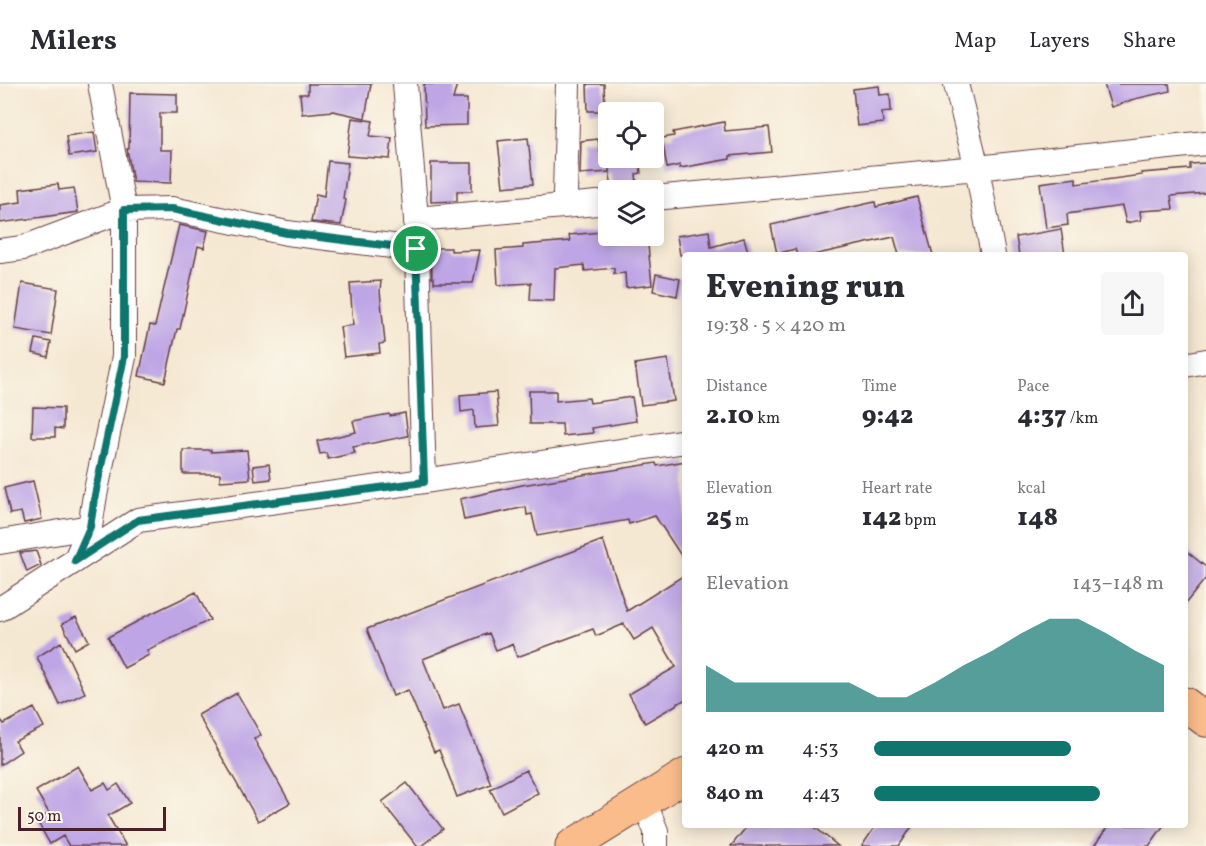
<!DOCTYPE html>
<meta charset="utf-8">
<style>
body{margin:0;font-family:Vollkorn,serif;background:#f7f7f7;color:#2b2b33;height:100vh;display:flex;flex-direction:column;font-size:22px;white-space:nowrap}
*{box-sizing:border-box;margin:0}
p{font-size:20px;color:#7c7c81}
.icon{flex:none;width:33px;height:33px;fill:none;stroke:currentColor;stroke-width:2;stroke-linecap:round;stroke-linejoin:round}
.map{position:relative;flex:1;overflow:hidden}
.drawer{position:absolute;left:682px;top:168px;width:506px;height:576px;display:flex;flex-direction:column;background:#fff;border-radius:6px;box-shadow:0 3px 15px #0003}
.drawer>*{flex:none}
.controls{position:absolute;left:598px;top:18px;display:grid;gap:12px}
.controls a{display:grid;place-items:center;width:66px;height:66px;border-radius:6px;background:#fff;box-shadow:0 3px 15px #0003;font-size:30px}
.scale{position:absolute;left:18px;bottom:15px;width:148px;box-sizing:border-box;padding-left:6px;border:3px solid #4a1f2b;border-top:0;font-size:16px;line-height:21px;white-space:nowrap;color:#4a1f2b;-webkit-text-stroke:4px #fbf7ec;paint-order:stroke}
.pin{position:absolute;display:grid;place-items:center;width:51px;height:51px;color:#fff;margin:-26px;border:3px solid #fff;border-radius:50%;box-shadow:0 2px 6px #0007}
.round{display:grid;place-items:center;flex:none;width:63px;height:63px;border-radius:6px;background:#f7f7f7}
.overview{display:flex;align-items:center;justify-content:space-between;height:102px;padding:0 24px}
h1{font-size:33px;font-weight:800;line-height:45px}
.metrics{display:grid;grid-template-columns:repeat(3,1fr);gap:9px;height:102px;padding:6px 24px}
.metrics div{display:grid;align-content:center}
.metrics b{font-size:26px;font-weight:800}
.metrics small{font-size:16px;font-weight:400}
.metrics p{font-size:16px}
.chart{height:168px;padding:12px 24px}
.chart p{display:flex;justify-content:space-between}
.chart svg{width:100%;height:108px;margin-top:6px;fill:#0f766e;opacity:.7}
ul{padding:0 24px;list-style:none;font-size:20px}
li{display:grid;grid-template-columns:96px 72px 1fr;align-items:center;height:45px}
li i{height:15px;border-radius:8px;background:#0f766e}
header{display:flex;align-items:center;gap:36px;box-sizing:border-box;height:84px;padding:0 30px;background:#fff;border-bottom:2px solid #e1e1e2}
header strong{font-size:28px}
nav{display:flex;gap:33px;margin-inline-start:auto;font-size:21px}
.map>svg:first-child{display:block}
</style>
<header>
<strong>Milers</strong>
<nav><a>Map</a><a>Layers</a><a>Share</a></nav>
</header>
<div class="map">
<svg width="1206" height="762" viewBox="0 0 1206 762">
<rect width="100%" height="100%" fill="#fbf7ec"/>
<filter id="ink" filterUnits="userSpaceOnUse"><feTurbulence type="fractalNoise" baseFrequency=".0167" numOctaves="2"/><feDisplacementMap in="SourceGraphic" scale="12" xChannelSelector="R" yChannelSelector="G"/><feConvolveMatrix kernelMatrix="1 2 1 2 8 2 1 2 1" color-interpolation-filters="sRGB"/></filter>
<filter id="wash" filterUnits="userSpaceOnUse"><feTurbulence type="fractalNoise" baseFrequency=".008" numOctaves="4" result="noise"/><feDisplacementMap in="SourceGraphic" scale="24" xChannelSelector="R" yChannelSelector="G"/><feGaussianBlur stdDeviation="1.35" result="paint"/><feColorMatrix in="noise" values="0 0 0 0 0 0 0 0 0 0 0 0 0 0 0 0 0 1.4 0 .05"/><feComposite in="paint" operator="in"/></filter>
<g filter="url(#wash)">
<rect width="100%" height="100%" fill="#f5e8d2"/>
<g id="blocks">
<path fill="#bea5e5" d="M308,0H371L365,34L333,27L302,30L300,10H308Z
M424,0H457L453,15H467V41L425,42Z
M587,0H604L605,27H588Z
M1104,0H1169L1170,7L1130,16V17L1111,23Z
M879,2L880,11L890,10L891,27L882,28L883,39L857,42L853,5Z
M130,9L177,10V29H160V66H172L171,99L133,98L127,65H129Z
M352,34L373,37L370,52L392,54L390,75L347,72Z
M724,38L725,47L769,43L772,68L730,72V75L680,84V81L667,84L662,54L674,52L673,48Z
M94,48L97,68L69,72L66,52Z
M528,54L533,100L503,103L498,57Z
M598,55L600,68L609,67V74H639L641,89L636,90L637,100L612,104L609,85V88L580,90L581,57Z
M328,77L348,79L343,115L346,116L341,141L311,138L316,110L324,112Z
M431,79H472V107H457V117L431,118Z
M1206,79V109L1171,112L1173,125L1140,127L1141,136L1126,139L1122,122L1067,130L1068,141L1046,144L1040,99L1076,94V100L1142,91L1141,89L1190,85V80Z
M58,100L59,106L74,104L78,128L0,139V121L21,118L20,105Z
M917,113L933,171H899L894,153L813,171H797L795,165L777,170L771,141L875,118L876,123Z
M179,141L208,147L204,164L198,162L180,245H177L165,298L139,292L150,241L155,242Z
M1061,145L1065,171H1019L1016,153Z
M709,147L711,163L744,154L749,171H680L677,152Z
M601,148L602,152H647L652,201L626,204L625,189L614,190V184L585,187L584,181L555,184L554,217L530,216L531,199L498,201L496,166L523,164V161L570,157L569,151Z
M431,164H451V167L480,166L473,199H434V194H432Z
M656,190L680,195L677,212L653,207Z
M381,197L380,207L385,259L379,260L380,269L344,273L340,243L353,241L350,199Z
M22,199L58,205L51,251L15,245Z
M36,255L51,258L48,273L33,269Z
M668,275L674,317L641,321L635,280Z
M529,307H556V317L589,314L590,319L632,313L636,337L592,344L593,349L563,352L562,340H530Z
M496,308L499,342L475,344L474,326L461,328L460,311Z
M33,323L63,324V345L55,344V353H32Z
M405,329L408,352L353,363L355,369L328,375L326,369L320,370L317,357L356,348L353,337L389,330L390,332Z
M183,366H211V368L247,366L250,395L220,397V390H183Z
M686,377V479L655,432L629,440L628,436L537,452L532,430L527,431L526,423L464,436L460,415L522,401L656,379L657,382Z
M269,380L271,395L255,397L253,382Z
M33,397L42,435L24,439L21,428L10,430L4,404Z
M603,456L627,527L686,490V615L645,639L629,610L676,583L653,544L634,556L624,540L596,552L593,545L517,573L512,560L496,566L489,549L423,575L443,626L459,620L491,700L457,713L439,666L434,668L408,606L393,612L367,545Z
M1185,466L1206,483V494L1185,520Z
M36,467L41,481L27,488L20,469Z
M196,508L210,536L147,566L149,571L124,584L108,553L142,535V534Z
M76,533L89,557L75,565L62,540Z
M61,558L85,609L60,621L37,573Z
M237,609L261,651L254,655L290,719L258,737L198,631Z
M34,624L44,643L15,657L21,667L0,681V635L4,640Z
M78,682L92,706L105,699L109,706L118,700L130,719L108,732L126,762H69L63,752L50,760L37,737L49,729L36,707Z
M526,686L538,709L502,728L490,705Z
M407,699L443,745L421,762H417L382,718Z
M748,741H812L838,762H731Z
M876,741H913L899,762H862Z
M1109,741H1164L1149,762H1094Z"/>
</g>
</g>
<g filter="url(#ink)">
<use href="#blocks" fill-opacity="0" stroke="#643d44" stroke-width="1.5"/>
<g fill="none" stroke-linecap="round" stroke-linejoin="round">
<defs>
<path id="minor" d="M405,0L416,135L424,397
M956,0L977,84L993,171
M565,110L568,0
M654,114L977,84L1206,59
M416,135L609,118
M0,167L23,164L124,126L172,125L287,149L416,165
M1185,281L1206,277
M0,458L90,443
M75,477L90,443L95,411L124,273V126L100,0
M0,525L138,436L424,397L686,357
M644,717L656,747V762"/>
<path id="highway" d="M1185,620L1206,636
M572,762L686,691"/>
</defs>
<use href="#minor" stroke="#643d44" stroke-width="26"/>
<use href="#highway" stroke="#643d44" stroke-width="35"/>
<use href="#minor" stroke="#fff" stroke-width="24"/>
<use href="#highway" stroke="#f9bc8a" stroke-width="33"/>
</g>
</g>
<g fill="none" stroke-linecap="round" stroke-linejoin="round" filter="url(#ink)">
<defs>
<path id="route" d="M172,125L287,149L416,165L424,398L138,436L75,477L90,443L95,411L124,273V126Z"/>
</defs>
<use href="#route" stroke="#fff" stroke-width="12"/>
<use href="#route" stroke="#0f766e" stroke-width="8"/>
</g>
</svg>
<div class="controls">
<a><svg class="icon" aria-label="locate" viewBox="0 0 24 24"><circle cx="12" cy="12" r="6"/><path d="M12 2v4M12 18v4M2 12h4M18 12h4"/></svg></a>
<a><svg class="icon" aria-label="layers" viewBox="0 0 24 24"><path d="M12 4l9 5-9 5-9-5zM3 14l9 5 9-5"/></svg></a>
</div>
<div class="scale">50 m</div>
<div class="pin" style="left:416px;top:165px;background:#1e9e55"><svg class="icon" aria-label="arrive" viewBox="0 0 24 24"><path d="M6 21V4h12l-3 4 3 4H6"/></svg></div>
<section class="drawer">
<div class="overview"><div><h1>Evening run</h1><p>19:38 · 5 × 420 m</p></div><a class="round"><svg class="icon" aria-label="share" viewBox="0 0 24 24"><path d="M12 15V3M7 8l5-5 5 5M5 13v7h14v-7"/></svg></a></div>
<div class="metrics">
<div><p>Distance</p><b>2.10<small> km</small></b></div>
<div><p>Time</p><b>9:42</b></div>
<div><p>Pace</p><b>4:37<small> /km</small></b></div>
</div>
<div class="metrics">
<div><p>Elevation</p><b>25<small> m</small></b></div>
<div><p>Heart rate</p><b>142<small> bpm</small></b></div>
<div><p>kcal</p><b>148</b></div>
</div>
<div class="chart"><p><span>Elevation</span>143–148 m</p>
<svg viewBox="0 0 160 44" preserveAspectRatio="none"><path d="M0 44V25L10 32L20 32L30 32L40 32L50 32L60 38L70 38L80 32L90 25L100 19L110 12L120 6L130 6L140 12L150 19L160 25V44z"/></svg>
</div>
<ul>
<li><b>420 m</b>4:53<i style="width:68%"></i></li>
<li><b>840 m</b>4:43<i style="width:78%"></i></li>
</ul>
</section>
</div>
